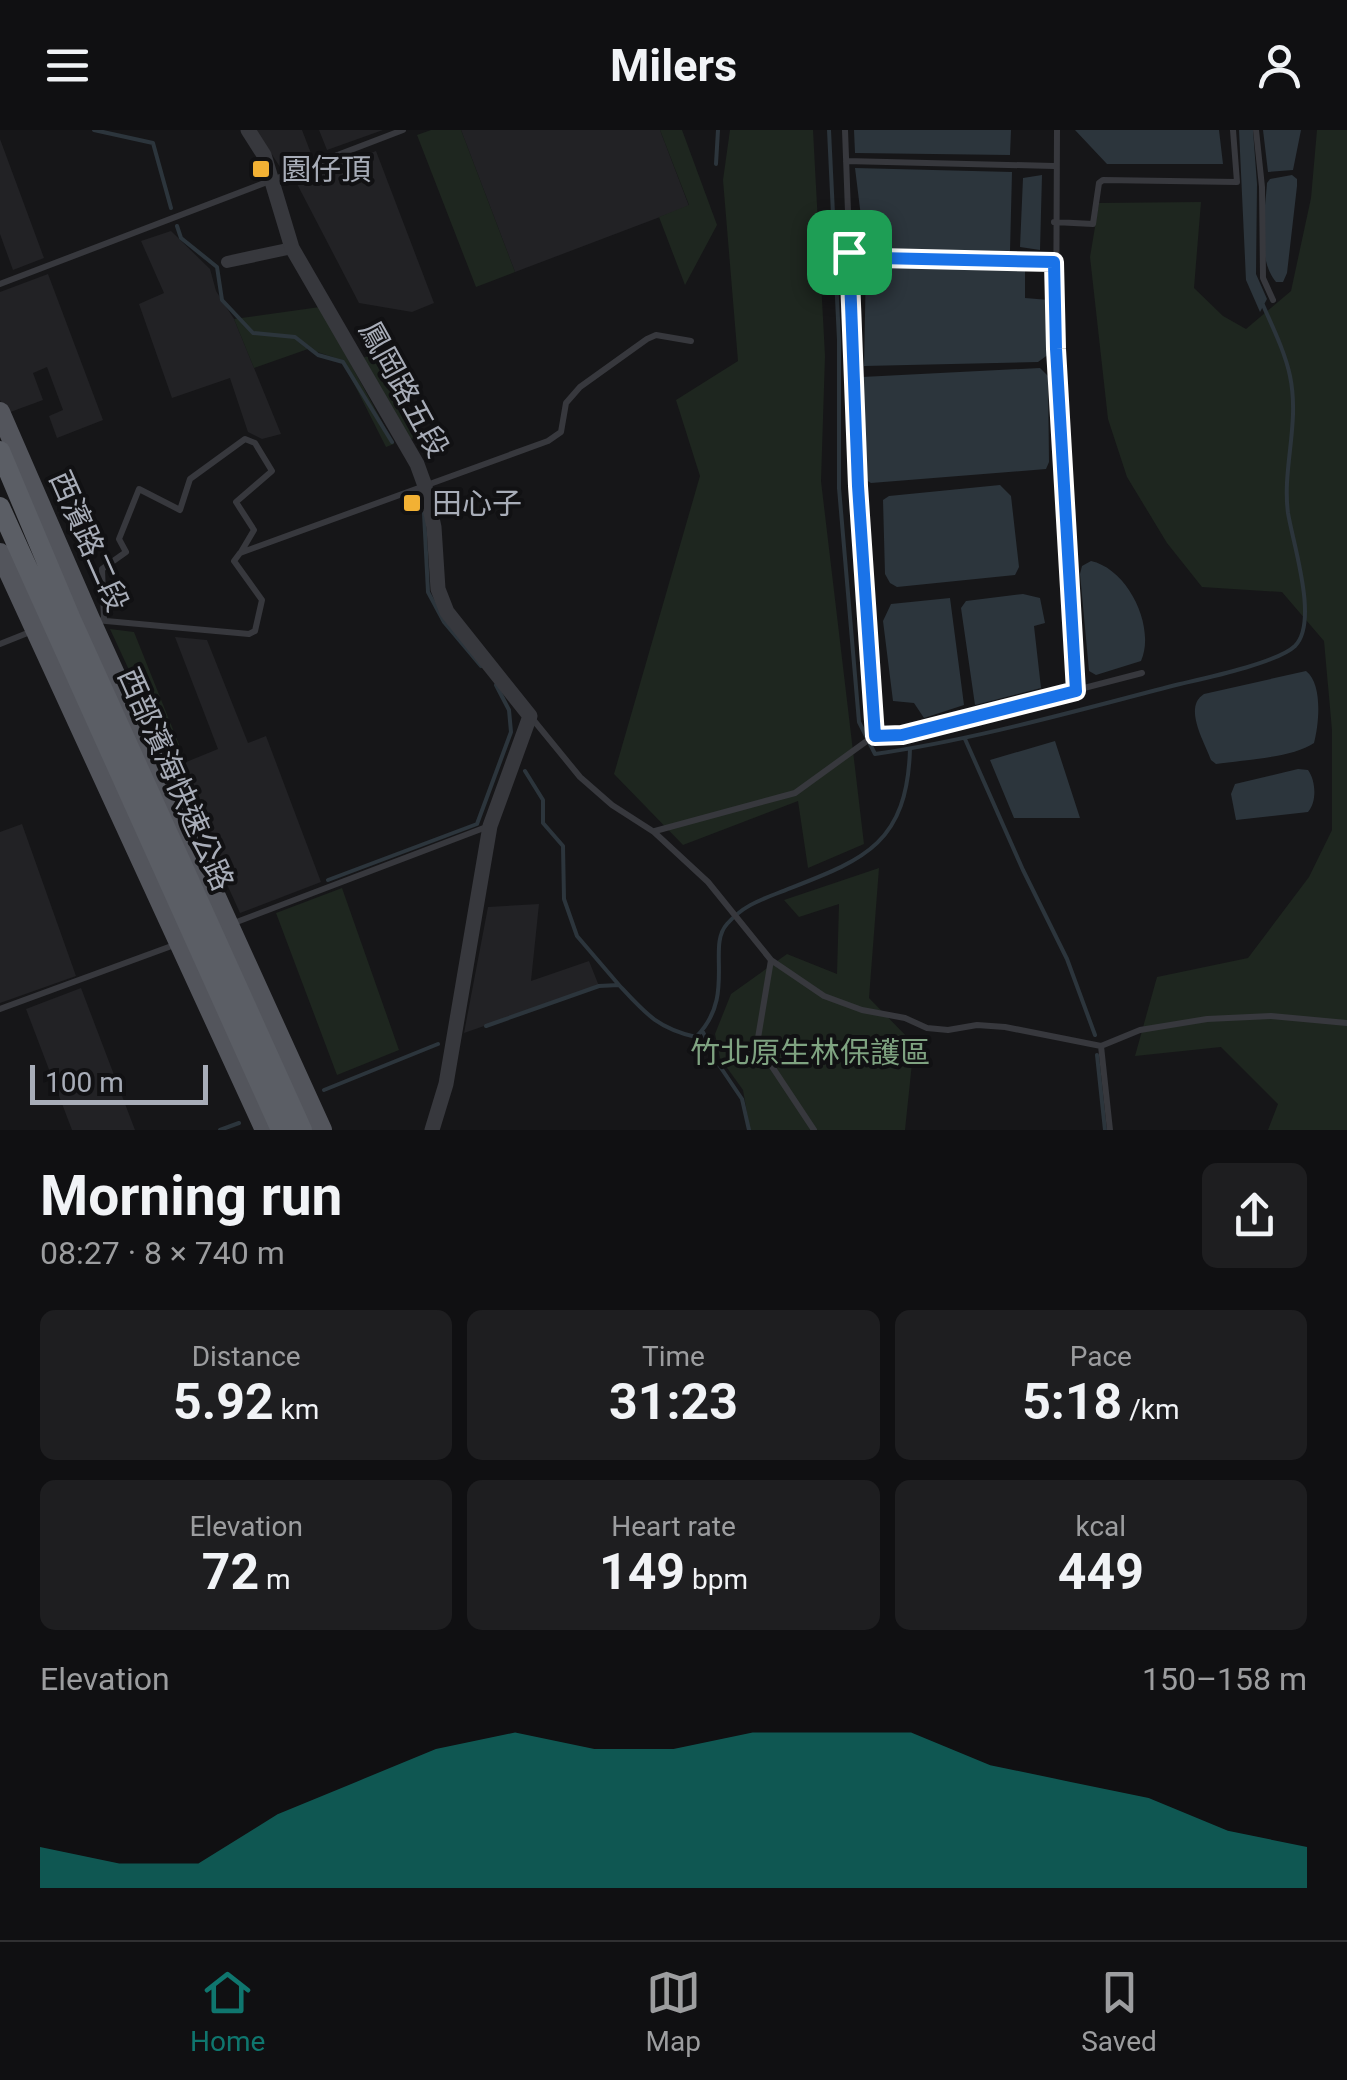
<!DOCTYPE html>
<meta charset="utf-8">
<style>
body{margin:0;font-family:Roboto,"Noto Sans TC",sans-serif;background:#1e1e20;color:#f1f3f6;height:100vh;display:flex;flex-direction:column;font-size:38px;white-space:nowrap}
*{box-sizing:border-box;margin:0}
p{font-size:32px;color:#9c9d9f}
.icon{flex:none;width:55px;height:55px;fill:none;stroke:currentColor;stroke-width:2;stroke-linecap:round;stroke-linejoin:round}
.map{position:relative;height:1000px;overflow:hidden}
.details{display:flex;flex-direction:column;background:#101012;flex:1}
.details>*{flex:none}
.scale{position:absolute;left:30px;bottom:25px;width:178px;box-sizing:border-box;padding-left:10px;border:5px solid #a8adb8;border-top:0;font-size:28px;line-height:35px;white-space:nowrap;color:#a8adb8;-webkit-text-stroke:8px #111113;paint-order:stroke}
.pin{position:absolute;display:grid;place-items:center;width:85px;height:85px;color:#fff;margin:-42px;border-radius:20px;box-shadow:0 5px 15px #0006}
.round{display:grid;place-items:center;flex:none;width:105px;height:105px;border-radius:15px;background:#1e1e20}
.head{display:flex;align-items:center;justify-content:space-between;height:170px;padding:0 40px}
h1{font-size:55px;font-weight:700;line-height:75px}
.stats{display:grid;grid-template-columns:repeat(3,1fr);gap:15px;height:170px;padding:10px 40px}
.stats div{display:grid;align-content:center;border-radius:15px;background:#1e1e20;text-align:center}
.stats b{font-size:50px;font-weight:700}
.stats small{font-size:28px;font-weight:400}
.stats p{font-size:28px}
.chart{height:280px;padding:20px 40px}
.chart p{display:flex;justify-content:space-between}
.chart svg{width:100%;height:180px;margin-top:10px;fill:#0f766e;opacity:.7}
header{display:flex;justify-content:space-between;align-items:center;height:130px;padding:0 40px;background:#101012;font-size:45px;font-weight:700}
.tab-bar{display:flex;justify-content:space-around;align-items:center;height:140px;border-top:2px solid #303032;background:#101012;font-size:28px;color:#9c9d9f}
.tab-bar a{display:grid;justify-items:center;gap:5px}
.tab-bar .active{color:#0f766e}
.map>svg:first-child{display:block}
</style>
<header><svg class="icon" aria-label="menu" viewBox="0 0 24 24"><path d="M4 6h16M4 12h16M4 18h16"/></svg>Milers<svg class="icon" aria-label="person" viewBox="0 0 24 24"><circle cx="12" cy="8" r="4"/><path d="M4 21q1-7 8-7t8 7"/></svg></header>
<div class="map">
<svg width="1347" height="1000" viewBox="0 0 1347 1000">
<rect width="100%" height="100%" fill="#161618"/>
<path fill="#222225" d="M256,0H302L312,26L282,40Z
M319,0H383L327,20Z
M461,0H660L689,76L515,142Z
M0,9L44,128L13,140L0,104Z
M376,21L434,173L412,182L359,173L295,50Z
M171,101L210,139L216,161L234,189L281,304L262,309L248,302L230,248L172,268L139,174L164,163L141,111Z
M48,144L103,290L57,308L49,286L63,280L47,237L33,243L43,270L5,284L0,270V162Z
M175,507L207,510L248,613L266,606L321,752L240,783L174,637L218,619Z
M22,694L76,846L0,873V702Z
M539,774L531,851L589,831L599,856L464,903L488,777Z
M81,858L135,1000H72L26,879Z"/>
<path fill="#1e261f" d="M431,0H461L515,142L476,157L417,5Z
M660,0H682L717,95L685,155L659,87L689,75Z
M730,0H813L825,226L821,351L864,714L808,738L798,671L683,715L614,644L700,346L676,270L738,231L723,50Z
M1317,0H1347V1000H1268L1278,974L1221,917L1135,926L1157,847L1248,828L1309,747L1332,700V600L1324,511L1282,462L1202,457L1167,413L1127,347L1108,289L1090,127L1099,73L1201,72L1194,158L1223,186L1246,199L1291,161L1311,68Z
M320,177L394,314L386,317L342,230L308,219L254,238L234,189Z
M375,225L419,307L407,310L360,228Z
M110,499L134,502L186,632L174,637Z
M879,738L869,868L914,914L905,1000H750L743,960L720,928L715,904L731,864L787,824L837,844L839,774L799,787L784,770Z
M342,758L399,920L337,945L276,783Z"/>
<path fill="#2c353c" d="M854,0H1011L1010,25L855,23Z
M1075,0H1219L1223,34H1107Z
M1239,0H1253L1257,54L1256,144L1267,169L1260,182L1246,150Z
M1263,0H1301L1293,40L1268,42Z
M855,38L1012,42L1010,121L874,120L864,111Z
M1042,45L1040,120L1020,117L1023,48Z
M1292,45L1297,49V56L1287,143L1283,152H1276C1256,128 1265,83 1267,53L1270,49Z
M866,133L1025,135V168L1049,170V224L1038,232L864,236Z
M1040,238L1048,246L1049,332L1046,339L871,353L863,348L859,280L862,247Z
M1000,355L1011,366L1019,437L1015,445L897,457L890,453L885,444L883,370L889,366Z
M1091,431C1128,439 1156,497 1141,531L1096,545L1089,541L1080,444L1082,436Z
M1023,464L1040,468L1045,493L1034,496L1041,558L975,575L961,478L966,471Z
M950,468L964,575L924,588L914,573L893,571L883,491L891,474Z
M1306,541C1323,554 1319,594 1314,613C1292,628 1243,630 1216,634L1211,630C1204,611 1183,577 1204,564Z
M1055,611L1080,688H1014L990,630Z
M1298,639L1308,640C1316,651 1317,672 1308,682L1236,690L1231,664L1235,654Z"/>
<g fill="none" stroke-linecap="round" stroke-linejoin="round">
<path stroke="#2c353c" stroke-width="4" d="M94,0L153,13L171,78
M829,0L839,210V358L859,592L875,624C978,609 1078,580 1180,554C1206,548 1277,533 1295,516C1319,492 1293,414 1288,383C1282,338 1300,294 1290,246C1285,222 1273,198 1263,175
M716,34L718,0
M177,96L181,108L217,137L222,170L253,203L295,207L318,225L343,232L392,312
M424,383L428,462L444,492L481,536
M965,609L1023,740L1067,829L1095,905
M525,641L543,670V693L563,716L564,769L577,806L619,855
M328,750L477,694L511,602L509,580L496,555
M486,896L599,856L619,855C645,883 657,898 696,907C737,866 706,817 727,794C742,777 757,771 778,763C859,731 907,719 910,619
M703,902L717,932L742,969L749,1000
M1097,925L1105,1000
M324,960L438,914
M220,1000L239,993"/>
<path stroke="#37383d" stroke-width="6" d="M845,0L858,356L875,605
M1057,0L1056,219L1075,561
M1256,0L1262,57L1263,148L1273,170
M846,31L1054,36
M1054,92L1093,94L1099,53L1103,50L1237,52L1233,0
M849,122L879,128L1054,132
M0,154L403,0
M95,490L249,504L255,501L262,470L234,431L240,423L548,311L561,302L566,273L580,257L647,209L656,205L691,211
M104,490L102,439L126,422L119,409L139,359L180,380L190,349L245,309L255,313L272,341L236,372L254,400L241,422
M0,514L30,502
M531,587L580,647L612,675L654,702L708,752L771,830L824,866L862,880L905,888L927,898L948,900L977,895L1005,897L1101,916L1140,900L1207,889L1271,886L1347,893
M875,605H902L1142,543
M655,701L795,663L875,605
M234,793L489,696
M771,830L757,914L814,1000
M0,879L177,814
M1101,916L1110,1000"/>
<path stroke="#37383d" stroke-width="12" d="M227,132L292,118"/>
<path stroke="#37383d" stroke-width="15" d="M248,0L264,25L292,118L417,334L425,356L434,397L438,459L447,482L530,586L490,696L446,954L432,1000"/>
<path stroke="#53555c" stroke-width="20" d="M0,282L90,489L322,1000
M0,423L265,1000"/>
<path stroke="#5b5e65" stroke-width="20" d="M0,321L70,487L302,1000
M0,377L281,1000"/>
</g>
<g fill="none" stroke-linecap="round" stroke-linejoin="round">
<defs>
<path id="route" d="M849,122L879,128L1054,132L1056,219L1076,561L902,605L875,606L858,356Z"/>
</defs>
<use href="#route" stroke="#fff" stroke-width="20"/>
<use href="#route" stroke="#1a73e8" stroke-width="12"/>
</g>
<g fill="#f2b134" stroke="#111113" stroke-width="4">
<rect x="251" y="29" width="20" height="20" rx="5"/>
<rect x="402" y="363" width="20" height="20" rx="5"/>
</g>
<g text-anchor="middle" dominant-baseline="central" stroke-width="8" stroke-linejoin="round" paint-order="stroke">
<g font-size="30" fill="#a8adb8" stroke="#111113" text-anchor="start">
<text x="281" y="39">園仔頂</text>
<text x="432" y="373">田心子</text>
</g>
<g font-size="30" fill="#a8adb8" stroke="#111113">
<text transform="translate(404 259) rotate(61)">鳳岡路五段</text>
<text transform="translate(89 411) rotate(66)">西濱路二段</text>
<text transform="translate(176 649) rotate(66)">西部濱海快速公路</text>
</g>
<g font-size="30" fill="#7fa381" stroke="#111113">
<text x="810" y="922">竹北原生林保護區</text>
</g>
</g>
</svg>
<div class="scale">100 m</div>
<div class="pin" style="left:849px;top:122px;background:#1e9e55"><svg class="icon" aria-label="arrive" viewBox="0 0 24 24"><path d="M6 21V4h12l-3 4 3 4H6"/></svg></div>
</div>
<section class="details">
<div class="head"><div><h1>Morning run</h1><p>08:27 · 8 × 740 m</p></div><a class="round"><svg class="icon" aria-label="share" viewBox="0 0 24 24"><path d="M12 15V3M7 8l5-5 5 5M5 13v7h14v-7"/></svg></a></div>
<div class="stats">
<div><p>Distance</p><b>5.92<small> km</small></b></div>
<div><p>Time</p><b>31:23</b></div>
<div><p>Pace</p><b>5:18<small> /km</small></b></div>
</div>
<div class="stats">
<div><p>Elevation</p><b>72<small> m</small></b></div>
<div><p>Heart rate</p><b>149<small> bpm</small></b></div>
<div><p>kcal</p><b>449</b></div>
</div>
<div class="chart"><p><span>Elevation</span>150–158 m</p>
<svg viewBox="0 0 160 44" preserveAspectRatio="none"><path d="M0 44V34L10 38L20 38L30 26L40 18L50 10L60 6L70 10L80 10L90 6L100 6L110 6L120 14L130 18L140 22L150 30L160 34V44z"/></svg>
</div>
</section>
<nav class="tab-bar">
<a class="active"><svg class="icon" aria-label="home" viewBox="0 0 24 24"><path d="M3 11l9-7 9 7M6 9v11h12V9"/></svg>Home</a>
<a><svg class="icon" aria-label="map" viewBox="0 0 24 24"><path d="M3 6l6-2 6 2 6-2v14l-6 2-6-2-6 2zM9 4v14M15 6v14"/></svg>Map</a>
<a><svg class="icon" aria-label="saved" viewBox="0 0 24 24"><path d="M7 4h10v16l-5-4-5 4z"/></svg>Saved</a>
</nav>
